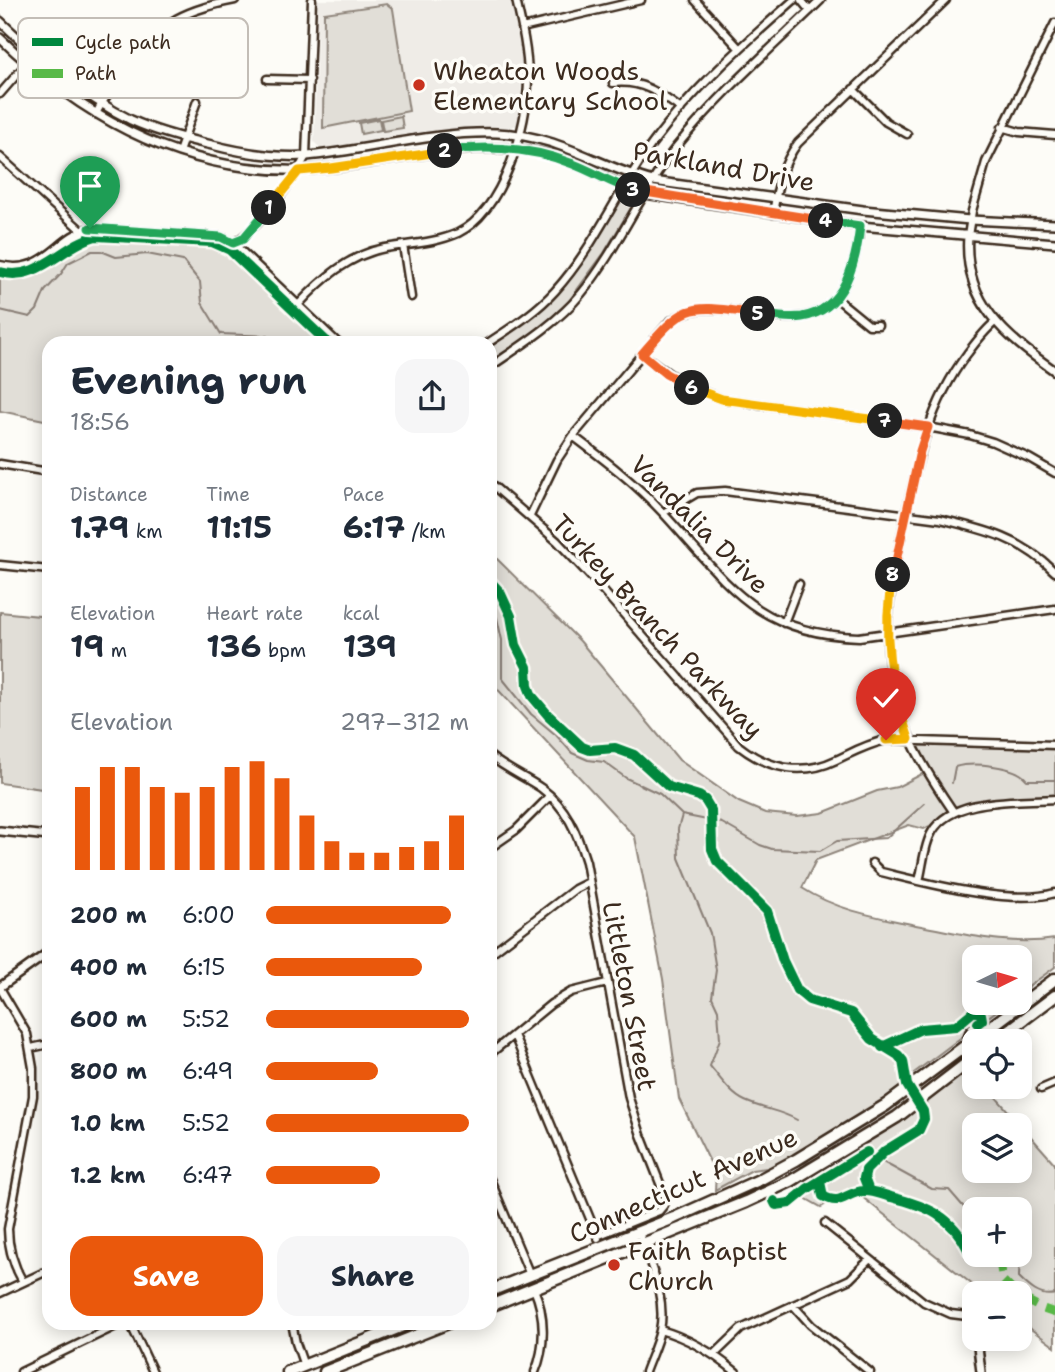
<!DOCTYPE html>
<meta charset="utf-8">
<style>
body{margin:0;font-family:"Shantell Sans",sans-serif;background:#f6f6f7;color:#1f2937;height:100vh;display:flex;flex-direction:column;font-size:26px;white-space:nowrap}
*{box-sizing:border-box;margin:0}
p{font-size:23px;color:#747a83}
.icon{flex:none;width:38px;height:38px;fill:none;stroke:currentColor;stroke-width:2;stroke-linecap:round;stroke-linejoin:round}
.map{position:relative;flex:1;overflow:hidden}
.side{position:absolute;left:42px;top:336px;width:455px;height:994px;display:flex;flex-direction:column;background:#fff;border-radius:21px;box-shadow:0 4px 18px #0003}
.side>*{flex:none}
.needle{width:46px;rotate:85deg}
.fabs{position:absolute;left:962px;top:945px;display:grid;gap:14px}
.fabs a{display:grid;place-items:center;width:70px;height:70px;border-radius:14px;background:#fff;box-shadow:0 4px 18px #0003;font-size:35px}
.pin{position:absolute;display:grid;place-items:center;width:60px;height:60px;color:#fff;margin:-72px -30px;border-radius:50% 50% 50% 0;rotate:-45deg;box-shadow:0 0 7px #0007}
.pin .icon{rotate:45deg}
.km{position:absolute;width:35px;height:35px;margin:-18px;border-radius:50%;background:#222;color:#fff;font-size:19px;line-height:35px;text-align:center}
.round{display:grid;place-items:center;flex:none;width:74px;height:74px;border-radius:21px;background:#f6f6f7}
.headline{display:flex;align-items:center;justify-content:space-between;height:119px;padding:0 28px}
h1{font-size:38px;font-weight:700;line-height:52px}
.stats{display:grid;grid-template-columns:repeat(3,1fr);gap:10px;height:119px;padding:7px 28px}
.stats div{display:grid;align-content:center}
.stats b{font-size:30px;font-weight:700}
.stats small{font-size:19px;font-weight:400}
.stats p{font-size:19px}
.chart{height:196px;padding:14px 28px}
.chart p{display:flex;justify-content:space-between}
.chart svg{width:100%;height:126px;margin-top:7px;stroke:#ea580c;stroke-width:6}
.button{display:flex;gap:14px;margin-top:auto;padding:14px 28px}
.button a{flex:1;height:80px;border-radius:21px;background:#ea580c;color:#fff;font-size:28px;font-weight:700;line-height:80px;text-align:center}
.button a+a{background:#f6f6f7;color:#1f2937}
ul{padding:0 28px;list-style:none;font-size:23px}
li{display:grid;grid-template-columns:112px 84px 1fr;align-items:center;height:52px}
li i{height:18px;border-radius:9px;background:#ea580c}
.map>svg:first-child{display:block}
</style>
<div class="map">
<svg width="1055" height="1372" viewBox="0 0 1055 1372">
<rect width="100%" height="100%" fill="#fdfcf7"/>
<filter id="ink" filterUnits="userSpaceOnUse"><feTurbulence type="fractalNoise" baseFrequency=".0143" numOctaves="2"/><feDisplacementMap in="SourceGraphic" scale="14" xChannelSelector="R" yChannelSelector="G"/><feConvolveMatrix kernelMatrix="1 2 1 2 8 2 1 2 1" color-interpolation-filters="sRGB"/></filter>
<g filter="url(#ink)">
<path fill="#efece7" d="M318,0H510L520,44L522,68L521,102L517,125L504,129L321,149L314,142Z"/>
<path fill="#e1ded7" stroke="#8e847a" stroke-width="2" fill-rule="evenodd" d="M387,4L393,9L409,111L323,128L324,13Z
M401,116L403,128L383,131L381,120Z
M379,119L381,130L361,134L359,123Z
M623,197L631,200L632,206L604,253L568,302L531,336L490,363V347L524,323L555,295Z
M116,238L223,242L330,343H49V421L0,411V271C38,280 55,251 88,241C97,239 107,239 116,238Z
M490,552L580,641L679,760L739,802L765,813L797,816L822,813L877,791L897,787L926,772L909,739L1055,745V799L971,805L924,829L909,825L816,860L802,888C839,912 883,918 926,927C969,935 1011,946 1055,939V967L1020,993V957H975V1003H1007L906,1079L914,1090L960,1056L975,1073V1087H987L1055,1164V1347L1020,1321V1293H983L852,1189L821,1207L803,1197L835,1176L817,1161L752,1170L715,1190L716,1174L679,1099L663,979L635,837L490,681ZM975,1125H1020V1171H975ZM975,1209H1020V1255H975Z
M0,612L49,617V790L0,783Z"/>
<g fill="none" stroke-linecap="round" stroke-linejoin="round">
<path stroke="#887d74" stroke-width="2" d="M0,310L30,317L37,310L45,291L61,274L68,263L92,251H101L116,257L147,254L183,261L200,282L202,303L221,334L267,336L272,343
M490,606L497,618L502,640V678L531,714L556,735L572,753L588,760L604,762L626,778L660,794L682,815L678,829L679,858L710,933L716,970L712,997L718,1010L720,1039L710,1066C720,1078 731,1095 745,1101C762,1109 780,1110 797,1120
M952,783L955,767C972,762 1016,765 1027,780H1055
M682,815L722,823L760,845L772,849L820,851L837,841L886,838L925,803
M881,1161L932,1189L949,1190L975,1220
M1020,1250L1019,1277C1029,1287 1040,1298 1055,1294
M981,1255V1260"/>
<defs>
<path id="minor" d="M695,0L739,48
M801,0L810,11
M522,28L641,0
M267,79L310,80
M613,83C642,80 658,92 681,109
M853,89L886,122L907,134
M0,94L59,26
M96,114C103,99 114,86 123,72C157,25 178,11 235,0
M1002,127L1019,132L1055,135
M179,152L197,101
M0,157L81,230
M773,214C777,188 782,164 798,143L946,0
M968,236L972,211L986,162L1055,23
M233,243C256,233 294,179 306,156L312,0
M403,245L411,297
M0,265C45,276 56,237 90,228L221,237L233,243L338,343
M836,298L869,325H878
M298,305C322,279 349,255 385,248C409,244 436,243 458,233C503,211 528,126 528,79C528,52 522,26 516,0
M488,343C512,327 536,312 555,291C595,247 617,191 652,144C692,90 744,44 794,0
M642,354L682,383L722,399L928,427L970,435L993,442L1029,458L1055,473
M490,367C522,345 556,324 581,294C618,249 640,193 676,147C719,94 772,48 821,0
M573,436C605,460 635,483 663,513C727,582 754,634 859,637L1055,609
M0,464L49,472
M490,483L557,541L592,578L739,746C767,768 801,777 836,760C853,752 867,744 886,740L1055,745
M663,513L697,493L725,491L940,519C986,530 1021,538 1055,572
M530,516L557,460L573,436L669,322C691,306 710,308 736,311C756,314 779,320 800,317C844,312 856,263 860,226
M0,565L49,570
M784,623L799,584
M490,756C506,769 525,777 541,788C567,807 577,833 586,862L629,1098L641,1135L665,1196L664,1205L659,1211L597,1236
M953,811C925,770 901,731 892,682C881,628 893,575 904,523C917,462 929,404 967,354C976,342 984,331 995,322
M490,848L516,830L550,796
M872,863L881,872C927,883 1011,906 1055,893
M919,881C923,866 924,845 932,832C953,796 1018,802 1055,799
M490,954L575,889L589,882
M0,988L27,1034L33,1068V1096L8,1229C8,1248 14,1266 23,1282
M514,1035L598,1238
M31,1048L49,1044
M490,1054L551,1004L571,992L607,983
M1041,1089L1055,1083
M490,1179L530,1275
M825,1223L924,1302L951,1314L975,1317
M639,1232C649,1263 667,1296 660,1330C657,1344 650,1358 645,1372
M534,1289C545,1314 546,1346 535,1372
M0,1293L49,1270
M793,1305L811,1325L870,1372
M130,1323L153,1372
M292,1323L296,1343L304,1366
M660,1330C689,1338 713,1353 736,1372
M715,1354L741,1329L850,1279L869,1260
M21,1372L122,1323"/>
<path id="tertiary" d="M0,21C40,59 81,95 131,120C157,132 185,139 212,145C243,153 275,158 307,156C370,150 433,131 497,133C558,135 597,166 653,181L863,210L970,220L1055,224
M0,38C91,126 200,182 330,168C397,161 463,141 531,151C572,157 606,182 645,194L860,226L1055,243
M968,236C963,302 1005,336 1055,371
M0,831L49,836
M0,987L49,952
M977,1339L981,1372"/>
<path id="primary" d="M995,1041L1055,996
M968,1044L971,1033L978,1023
M490,1291L674,1218L759,1180L796,1160L886,1105L1055,979
M490,1306L746,1202L791,1181L897,1117L975,1057
M288,1372L410,1323
M325,1372L448,1323"/>
</defs>
<use href="#minor" stroke="#3b2a1e" stroke-width="11"/>
<use href="#tertiary" stroke="#3b2a1e" stroke-width="12"/>
<use href="#primary" stroke="#3b2a1e" stroke-width="15"/>
<use href="#minor" stroke="#fdfcf7" stroke-width="6"/>
<use href="#tertiary" stroke="#fdfcf7" stroke-width="7"/>
<use href="#primary" stroke="#fdfcf7" stroke-width="10"/>
<path stroke="#58b947" stroke-width="9" stroke-dasharray="18 9" stroke-linecap="butt" d="M999,1255L1003,1281L1015,1293
M1020,1297L1043,1309L1055,1313"/>
<defs>
<path id="cycleway" d="M0,272C38,283 62,245 96,236L212,242L230,250L328,343
M490,581L500,592L511,616L516,645L527,667L528,686L532,696L548,715L582,747L590,750L615,748L634,755L669,787L699,796L705,800L711,810L712,849L717,861L767,911L783,961L797,990L809,1000L851,1013L872,1039L898,1055L903,1061L907,1085L923,1111L924,1119L919,1130L885,1151L866,1170L864,1178L869,1191
M882,1047L921,1029L956,1026L974,1011L981,1014L982,1020L978,1023
M820,1182L823,1196C842,1207 845,1192 864,1191C873,1190 882,1195 891,1197C927,1206 952,1216 969,1251L975,1252
M774,1201L776,1205L790,1203L807,1189L867,1152"/>
</defs>
<use href="#cycleway" stroke="#fdfcf7" stroke-width="15"/>
<use href="#cycleway" stroke="#00873e" stroke-width="10"/>
</g>
</g>
<g fill="none" stroke-linecap="round" stroke-linejoin="round" filter="url(#ink)">
<defs>
<path id="split-1" d="M90,228L221,237L233,243L243,239L269,208"/>
<path id="split-2" d="M269,208L299,171L331,168L445,151"/>
<path id="split-3" d="M445,151C488,145 533,148 573,164C594,172 612,184 633,190"/>
<path id="split-4" d="M633,190L826,221"/>
<path id="split-5" d="M758,314C772,316 787,319 802,317C845,310 856,262 860,226L826,221"/>
<path id="split-6" d="M692,388L666,374L642,354C688,300 689,305 758,314"/>
<path id="split-7" d="M692,388L722,399L885,421"/>
<path id="split-8" d="M885,421L928,427L920,451L893,575"/>
<path id="split-9" d="M886,740L909,739C890,685 881,631 893,575"/>
</defs>
<use href="#split-1" stroke="#fff" stroke-width="14"/>
<use href="#split-2" stroke="#fff" stroke-width="14"/>
<use href="#split-3" stroke="#fff" stroke-width="14"/>
<use href="#split-4" stroke="#fff" stroke-width="14"/>
<use href="#split-5" stroke="#fff" stroke-width="14"/>
<use href="#split-6" stroke="#fff" stroke-width="14"/>
<use href="#split-7" stroke="#fff" stroke-width="14"/>
<use href="#split-8" stroke="#fff" stroke-width="14"/>
<use href="#split-9" stroke="#fff" stroke-width="14"/>
<use href="#split-1" stroke="#22a559" stroke-width="9"/>
<use href="#split-2" stroke="#f5b400" stroke-width="9"/>
<use href="#split-3" stroke="#22a559" stroke-width="9"/>
<use href="#split-4" stroke="#f0652b" stroke-width="9"/>
<use href="#split-5" stroke="#22a559" stroke-width="9"/>
<use href="#split-6" stroke="#f0652b" stroke-width="9"/>
<use href="#split-7" stroke="#f5b400" stroke-width="9"/>
<use href="#split-8" stroke="#f0652b" stroke-width="9"/>
<use href="#split-9" stroke="#f5b400" stroke-width="9"/>
</g>
<g fill="#c8321e" stroke="#fdfcf7" stroke-width="2.5">
<circle cx="419" cy="85" r="7"/>
<circle cx="614" cy="1265" r="7"/>
</g>
<g text-anchor="middle" dominant-baseline="central" stroke-width="7" stroke-linejoin="round" paint-order="stroke">
<g font-size="26" fill="#3b2a1e" stroke="#fdfcf7" text-anchor="start">
<text x="433" y="70">Wheaton Woods<tspan x="433" dy="30">Elementary School</tspan></text>
<text x="628" y="1250">Faith Baptist<tspan x="628" dy="30">Church</tspan></text>
</g>
<g font-size="26" fill="#3b2a1e" stroke="#fdfcf7">
<text transform="translate(724 166) rotate(10)">Parkland Drive</text>
<text transform="translate(700 524) rotate(45)">Vandalia Drive</text>
<text transform="translate(658 626) rotate(47)">Turkey Branch Parkway</text>
<text transform="translate(630 996) rotate(79)">Littleton Street</text>
<text transform="translate(683 1185) rotate(-24)">Connecticut Avenue</text>
</g>
</g>
<rect x="18" y="18" width="230" height="80" rx="10" fill="#fdfcf7" stroke="#c3bdb6" stroke-width="2"/>
<rect x="32" y="38" width="31" height="8" fill="#00873e"/>
<rect x="32" y="69" width="31" height="9" fill="#58b947"/>
<g font-size="19" fill="#3b2a1e">
<text x="75" y="49">Cycle path</text>
<text x="75" y="80">Path</text>
</g>
</svg>
<div class="fabs">
<a><svg class="needle" viewBox="-14 -14 28 28"><path d="M0-13l5 13h-10z" fill="#e53935"/><path d="M0 13l5-13h-10z" fill="#747a83"/></svg></a>
<a><svg class="icon" aria-label="locate" viewBox="0 0 24 24"><circle cx="12" cy="12" r="6"/><path d="M12 2v4M12 18v4M2 12h4M18 12h4"/></svg></a>
<a><svg class="icon" aria-label="layers" viewBox="0 0 24 24"><path d="M12 4l9 5-9 5-9-5zM3 14l9 5 9-5"/></svg></a>
<a>+</a>
<a>−</a>
</div>
<div class="pin" style="left:90px;top:228px;background:#1e9e55"><svg class="icon" aria-label="arrive" viewBox="0 0 24 24"><path d="M6 21V4h12l-3 4 3 4H6"/></svg></div>
<div class="pin" style="left:886px;top:740px;background:#d93025"><svg class="icon" aria-label="check" viewBox="0 0 24 24"><path d="M5 12l5 5 9-10"/></svg></div>
<b class="km" style="left:269px;top:208px">1</b>
<b class="km" style="left:445px;top:151px">2</b>
<b class="km" style="left:633px;top:190px">3</b>
<b class="km" style="left:826px;top:221px">4</b>
<b class="km" style="left:758px;top:314px">5</b>
<b class="km" style="left:692px;top:388px">6</b>
<b class="km" style="left:885px;top:421px">7</b>
<b class="km" style="left:893px;top:575px">8</b>
<section class="side">
<div class="headline"><div><h1>Evening run</h1><p>18:56</p></div><a class="round"><svg class="icon" aria-label="share" viewBox="0 0 24 24"><path d="M12 15V3M7 8l5-5 5 5M5 13v7h14v-7"/></svg></a></div>
<div class="stats">
<div><p>Distance</p><b>1.79<small> km</small></b></div>
<div><p>Time</p><b>11:15</b></div>
<div><p>Pace</p><b>6:17<small> /km</small></b></div>
</div>
<div class="stats">
<div><p>Elevation</p><b>19<small> m</small></b></div>
<div><p>Heart rate</p><b>136<small> bpm</small></b></div>
<div><p>kcal</p><b>139</b></div>
</div>
<div class="chart"><p><span>Elevation</span>297–312 m</p>
<svg viewBox="0 0 160 44" preserveAspectRatio="none"><path d="M5 44V15M15 44V8M25 44V8M35 44V15M45 44V17M55 44V15M65 44V8M75 44V6M85 44V12M95 44V25M105 44V34M115 44V38M125 44V38M135 44V36M145 44V34M155 44V25"/></svg>
</div>
<ul>
<li><b>200 m</b>6:00<i style="width:91%"></i></li>
<li><b>400 m</b>6:15<i style="width:77%"></i></li>
<li><b>600 m</b>5:52<i style="width:100%"></i></li>
<li><b>800 m</b>6:49<i style="width:55%"></i></li>
<li><b>1.0 km</b>5:52<i style="width:100%"></i></li>
<li><b>1.2 km</b>6:47<i style="width:56%"></i></li>
</ul>
<div class="button"><a>Save</a><a>Share</a></div>
</section>
</div>
